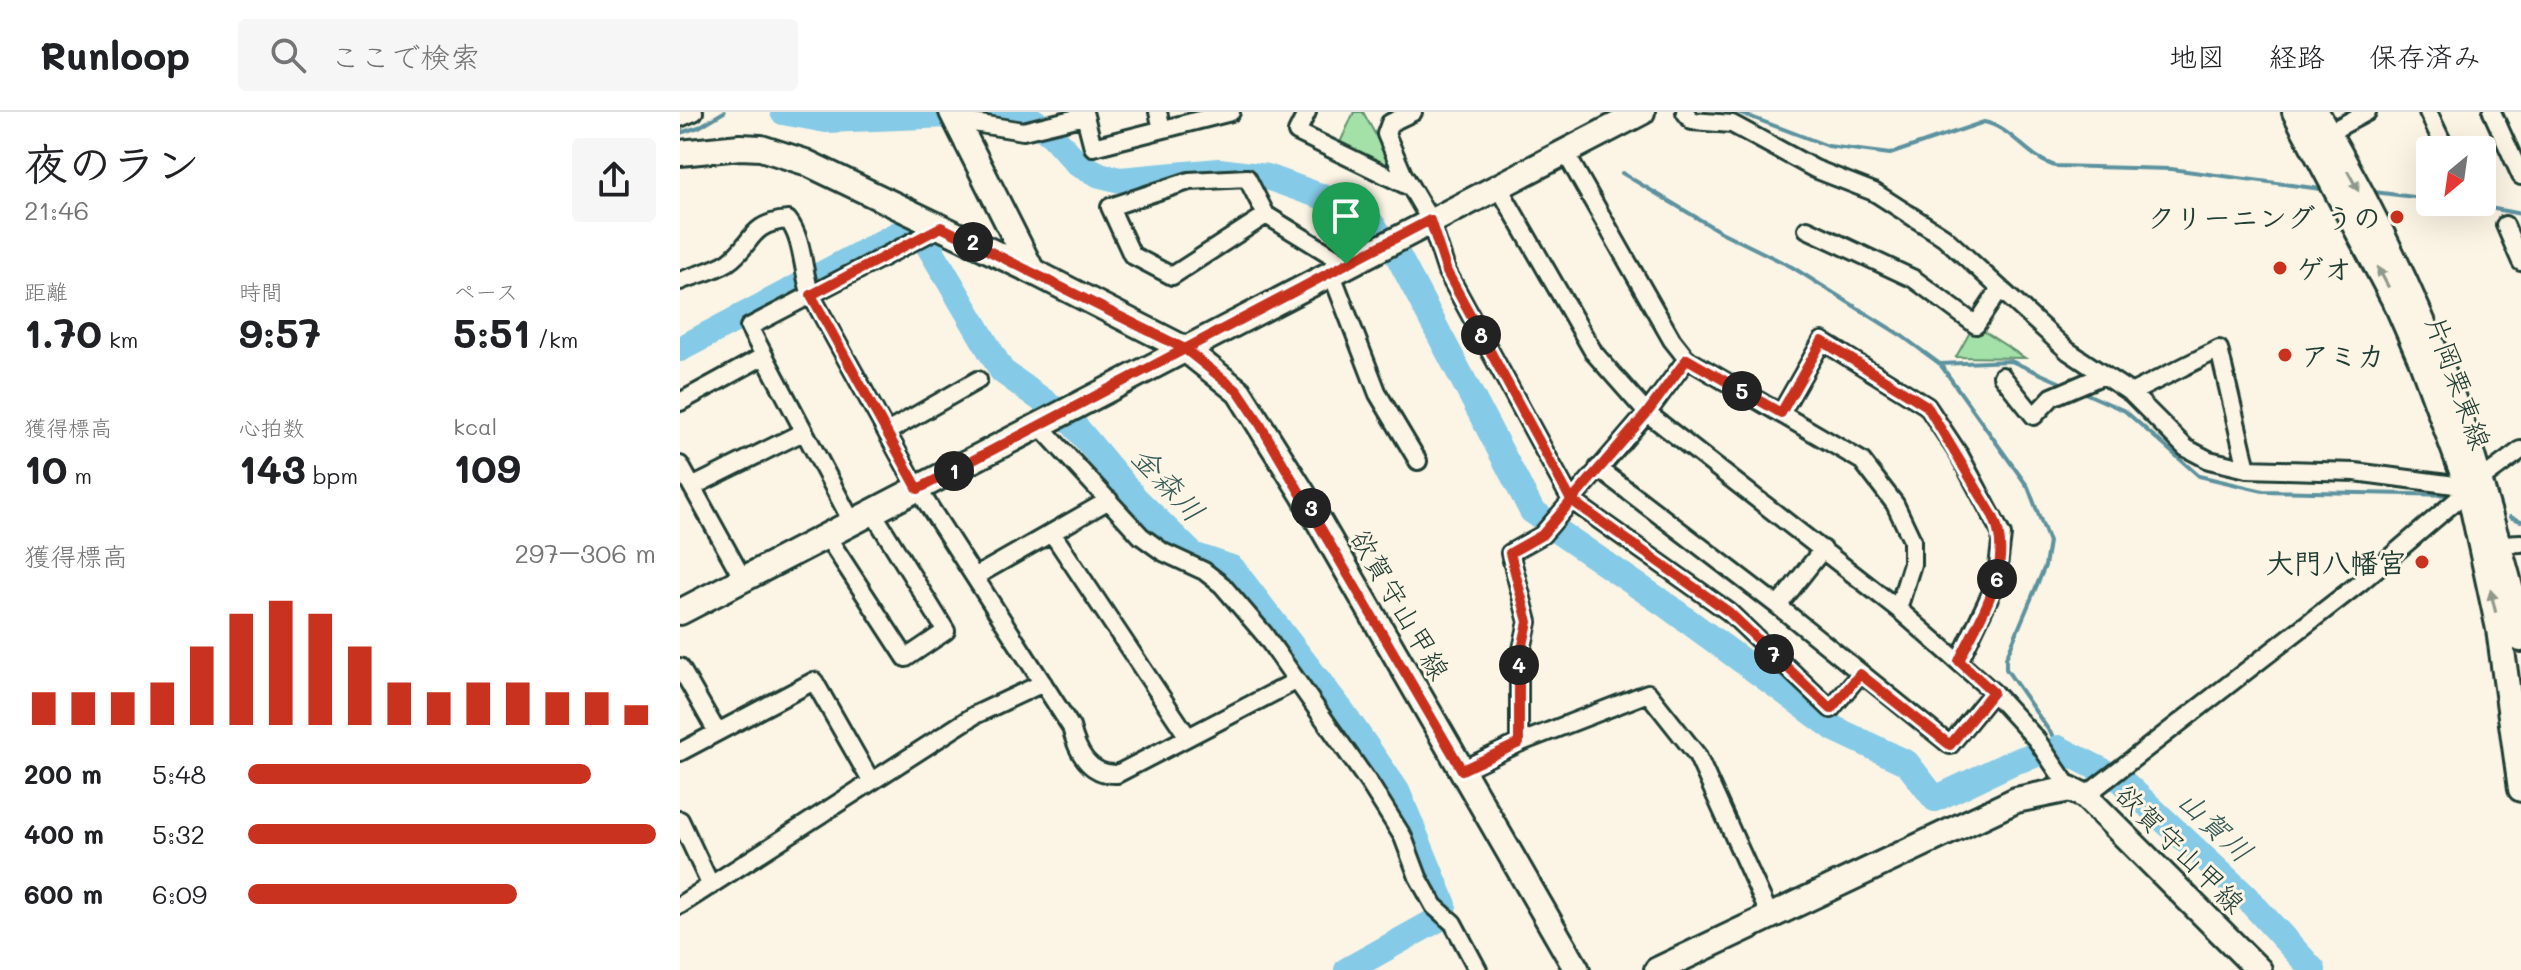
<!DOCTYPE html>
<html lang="ja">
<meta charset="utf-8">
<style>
body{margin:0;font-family:Mali,"Klee One",sans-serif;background:#f6f6f6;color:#202124;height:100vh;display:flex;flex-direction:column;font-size:30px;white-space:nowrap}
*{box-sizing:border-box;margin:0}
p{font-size:26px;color:#757577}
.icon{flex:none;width:44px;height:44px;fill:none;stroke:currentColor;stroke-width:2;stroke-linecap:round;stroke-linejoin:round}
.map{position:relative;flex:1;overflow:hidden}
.sheet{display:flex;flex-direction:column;background:#fff;width:680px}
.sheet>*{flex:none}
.needle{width:52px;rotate:209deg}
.fabs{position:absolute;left:1736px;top:24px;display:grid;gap:16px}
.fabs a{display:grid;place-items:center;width:80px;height:80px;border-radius:8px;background:#fff;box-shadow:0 8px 32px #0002;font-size:40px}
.pin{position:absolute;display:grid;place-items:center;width:68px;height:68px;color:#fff;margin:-82px -34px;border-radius:50% 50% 50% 0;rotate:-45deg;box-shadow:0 0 8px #0007}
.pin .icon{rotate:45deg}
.km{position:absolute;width:40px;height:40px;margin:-20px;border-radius:50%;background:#222;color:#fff;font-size:22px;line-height:40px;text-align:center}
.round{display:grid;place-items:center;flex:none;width:84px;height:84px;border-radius:8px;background:#f6f6f6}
.overview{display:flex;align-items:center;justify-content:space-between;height:136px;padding:0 24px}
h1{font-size:44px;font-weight:800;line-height:60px}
.figures{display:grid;grid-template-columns:repeat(3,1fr);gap:12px;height:136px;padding:8px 24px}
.figures div{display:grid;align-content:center}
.figures b{font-size:40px;font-weight:800}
.figures small{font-size:22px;font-weight:400}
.figures p{font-size:22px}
.chart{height:224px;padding:16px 24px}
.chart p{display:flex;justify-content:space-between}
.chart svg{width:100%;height:144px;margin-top:8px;stroke:#c8321e;stroke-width:6}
ul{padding:0 24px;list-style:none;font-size:26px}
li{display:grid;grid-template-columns:128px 96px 1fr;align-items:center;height:60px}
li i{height:20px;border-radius:10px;background:#c8321e}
header{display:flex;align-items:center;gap:48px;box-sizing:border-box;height:112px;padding:0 40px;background:#fff;border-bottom:2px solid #e0e0e0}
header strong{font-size:38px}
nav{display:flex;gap:44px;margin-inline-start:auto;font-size:28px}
.search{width:560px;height:72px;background:#f6f6f6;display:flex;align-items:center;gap:20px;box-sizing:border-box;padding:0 28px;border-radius:8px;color:#757577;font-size:30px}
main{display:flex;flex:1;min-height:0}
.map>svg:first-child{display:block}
</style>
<header>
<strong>Runloop</strong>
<div class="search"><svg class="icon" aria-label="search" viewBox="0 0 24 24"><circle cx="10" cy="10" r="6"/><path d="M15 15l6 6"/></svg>ここで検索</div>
<nav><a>地図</a><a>経路</a><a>保存済み</a></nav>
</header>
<main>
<section class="sheet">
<div class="overview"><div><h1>夜のラン</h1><p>21:46</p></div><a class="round"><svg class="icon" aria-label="share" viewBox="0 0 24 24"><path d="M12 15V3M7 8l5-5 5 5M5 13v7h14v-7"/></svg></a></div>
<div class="figures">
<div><p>距離</p><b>1.70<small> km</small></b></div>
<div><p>時間</p><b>9:57</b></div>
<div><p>ペース</p><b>5:51<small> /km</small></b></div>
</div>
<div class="figures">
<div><p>獲得標高</p><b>10<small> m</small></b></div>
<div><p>心拍数</p><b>143<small> bpm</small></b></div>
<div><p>kcal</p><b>109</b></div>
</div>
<div class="chart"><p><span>獲得標高</span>297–306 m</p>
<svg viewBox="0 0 160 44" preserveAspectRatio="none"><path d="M5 44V34M15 44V34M25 44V34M35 44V31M45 44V20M55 44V10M65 44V6M75 44V10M85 44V20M95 44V31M105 44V34M115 44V31M125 44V31M135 44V34M145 44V34M155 44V38"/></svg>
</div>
<ul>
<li><b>200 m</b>5:48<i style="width:84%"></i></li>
<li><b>400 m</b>5:32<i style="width:100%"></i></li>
<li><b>600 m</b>6:09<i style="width:66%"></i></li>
</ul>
</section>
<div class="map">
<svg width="1841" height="858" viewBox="0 0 1841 858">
<rect width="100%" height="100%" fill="#fcf5e5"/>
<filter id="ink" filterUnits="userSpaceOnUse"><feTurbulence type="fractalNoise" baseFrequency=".0125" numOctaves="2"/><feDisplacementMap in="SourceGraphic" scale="16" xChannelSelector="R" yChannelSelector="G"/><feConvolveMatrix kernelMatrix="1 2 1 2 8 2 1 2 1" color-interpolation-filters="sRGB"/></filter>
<g filter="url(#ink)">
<path fill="#a3e1a8" stroke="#618f6e" stroke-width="2" d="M674,0H683L716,60L658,35Z
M1294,213L1345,246L1276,245Z"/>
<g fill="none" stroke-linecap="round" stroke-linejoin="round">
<path stroke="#5c929f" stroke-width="4" d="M1058,0L1148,34L1210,42L1304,10C1332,16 1347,45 1375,54L1491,57L1641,77
M0,21L19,15L44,0
M942,61L1039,119L1112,155L1222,224L1260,252L1348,375L1369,430L1365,454L1326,546V557L1381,636
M1694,80L1750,87
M1778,90L1841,102
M1260,252L1331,249L1379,270
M1407,282L1445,299L1519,364L1583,379L1775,383
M1830,405L1841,409"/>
<path stroke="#85cae6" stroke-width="26" d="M103,0L146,8L319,1L354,9L373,24L398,52L420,63L440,68L539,59L587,65L646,86L688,107L698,120
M716,140L852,399L861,405
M0,237L231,115L248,133L322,259L390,308L456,387L513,443L552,456L664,602L717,679L764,793L757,808L667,858
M873,416L986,493L1155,617L1227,651L1255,687L1333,650L1352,644
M1378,636L1441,668L1565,784L1633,858"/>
<defs>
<path id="street" d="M404,0L413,35L551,0
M478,0L482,17
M627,0L617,20L730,75
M733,0L710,11L706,22L723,62L750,108L767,160L891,388L1049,500L1151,597L1180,562
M1005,0L1012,9L1052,12L1135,57L1194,80L1264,125L1388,239L1451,281L1506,336L1529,348L1567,357L1675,360L1775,373L1789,378
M1748,0L1766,38
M1812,0L1841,64
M0,6L14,0
M275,8L343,19L405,4
M1648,21L1687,0
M885,40L992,228L1007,247L1182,349L1215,392L1232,428V452L1218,497
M818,74L914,241L967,301L1218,497L1313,580L1356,627L1390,677
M586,103L492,164L452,143L430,95L509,69L567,66L586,103L666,152
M1825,113L1841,150
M1127,117L1234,167L1296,213L1320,177
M651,160L698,282L738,349
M0,169C15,163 34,159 48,150C73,133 68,111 108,108C124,128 122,159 131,183L238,377L391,615C397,639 408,663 437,662L616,569
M1322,264L1354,304L1372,285L1424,263
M1451,281L1539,237L1567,357
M0,290L82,245
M1101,301L1142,229L1247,294L1280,344L1322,423L1316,471L1279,549
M359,313L461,424L483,440L524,459L542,473L584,522L691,674L723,725L738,765L754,794L773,811L798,858
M207,320L298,268
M0,353L63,467
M918,356L1098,494L1270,633L1313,580
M12,375L123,320
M172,410L69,215L261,115
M372,421L508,625
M146,423L226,546L266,519L192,399
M1821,432L1841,431
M296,464L429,388
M1098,494L1143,437
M0,555L37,620
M839,631V551L848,510L830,441L862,423L967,301L1007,247
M0,640L134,569L191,669
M782,658L839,631L968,581L1017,643L1090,804
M1405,684L1681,470L1799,369L1841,338
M0,708L31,774
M0,793L295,603L363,571"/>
<path id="secondary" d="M272,0L352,159
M1615,0L1718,195L1742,250L1789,378L1819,517L1841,677
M1636,0C1704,117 1762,238 1799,367C1814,421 1832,472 1841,527
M0,41L60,35L81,36L125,50L352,159L505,237L559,280L623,382L897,858
M0,500L962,0
M977,858L1336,688L1390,677L1405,684L1579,858"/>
</defs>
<use href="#street" stroke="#1f3d34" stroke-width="22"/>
<use href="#secondary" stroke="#1f3d34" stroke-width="30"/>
<use href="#street" stroke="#fcf5e5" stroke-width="16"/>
<use href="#secondary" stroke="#fcf5e5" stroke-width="24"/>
</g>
<defs><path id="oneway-solid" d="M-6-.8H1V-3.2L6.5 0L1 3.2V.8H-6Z" transform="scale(2)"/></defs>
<g fill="#8e998c">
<use href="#oneway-solid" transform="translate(1673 69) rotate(62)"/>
<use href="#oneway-solid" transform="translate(1703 165) rotate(-118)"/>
<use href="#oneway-solid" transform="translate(1813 489) rotate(-103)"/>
</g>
</g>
<g fill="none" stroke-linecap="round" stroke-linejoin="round" filter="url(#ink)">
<defs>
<path id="route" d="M666,152C524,228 381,302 238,377L131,183L261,115L505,237L559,280L577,307L782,658L839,631V551L848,510L830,441L862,423L967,301L1007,247L1101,301L1142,229L1247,294L1313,404C1336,454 1300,504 1279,549L1313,580L1270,633L1180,562L1151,597L1049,500L891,388L767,160L750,108L666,152"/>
</defs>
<use href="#route" stroke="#fff" stroke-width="16"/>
<use href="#route" stroke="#c8321e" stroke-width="10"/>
</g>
<g fill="#c8321e" stroke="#fcf5e5" stroke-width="3">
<circle cx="1717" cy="105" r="8"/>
<circle cx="1600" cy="156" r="8"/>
<circle cx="1605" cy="243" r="8"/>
<circle cx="1742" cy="450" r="8"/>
</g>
<g text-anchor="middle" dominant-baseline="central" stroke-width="6" stroke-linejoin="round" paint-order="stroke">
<g font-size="28" font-weight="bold" fill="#1f3d34" stroke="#fcf5e5" text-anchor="end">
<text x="1701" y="105">クリーニング うの</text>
<text x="1616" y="156" text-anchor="start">ゲオ</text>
<text x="1621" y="243" text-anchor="start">アミカ</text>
<text x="1726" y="450">大門八幡宮</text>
</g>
<g font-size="28" fill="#1f3d34" stroke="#fcf5e5">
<text transform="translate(1779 270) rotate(70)">片岡栗東線</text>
<text transform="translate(721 492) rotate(60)">欲賀守山甲線</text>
<text transform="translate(1501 736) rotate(45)">欲賀守山甲線</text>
</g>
<g font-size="30" font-style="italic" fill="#335958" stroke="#fcf5e5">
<text transform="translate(489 371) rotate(47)">金森川</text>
<text transform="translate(1536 713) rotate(43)">山賀川</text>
</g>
</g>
</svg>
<div class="fabs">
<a><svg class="needle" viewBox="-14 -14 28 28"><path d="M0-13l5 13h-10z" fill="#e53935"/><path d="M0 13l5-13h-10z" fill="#757577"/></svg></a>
</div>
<div class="pin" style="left:666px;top:152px;background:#1e9e55"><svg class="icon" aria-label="arrive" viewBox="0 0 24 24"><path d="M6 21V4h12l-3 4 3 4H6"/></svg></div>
<b class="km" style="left:274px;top:359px">1</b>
<b class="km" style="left:293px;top:130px">2</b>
<b class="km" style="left:631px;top:396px">3</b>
<b class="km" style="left:839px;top:553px">4</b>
<b class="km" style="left:1062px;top:279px">5</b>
<b class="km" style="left:1317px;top:467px">6</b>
<b class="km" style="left:1094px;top:542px">7</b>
<b class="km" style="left:801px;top:223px">8</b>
</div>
</main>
